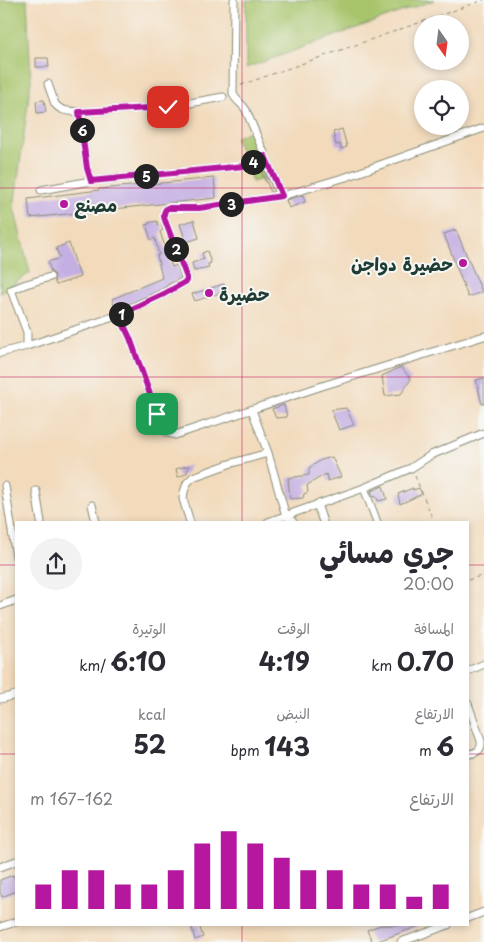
<!DOCTYPE html>
<html lang="ar">
<meta charset="utf-8">
<style>
body{margin:0;font-family:"Playpen Sans","Playpen Sans Arabic",sans-serif;background:#f2f2f3;color:#2b2b33;direction:rtl;height:100vh;display:flex;flex-direction:column;font-size:19px;white-space:nowrap}
*{box-sizing:border-box;margin:0}
p{font-size:16px;color:#7c7c81}
.icon{flex:none;width:28px;height:28px;fill:none;stroke:currentColor;stroke-width:2;stroke-linecap:round;stroke-linejoin:round}
.map{position:relative;flex:1;overflow:hidden;direction:ltr}
.sheet{position:absolute;left:15px;top:521px;width:454px;height:405px;display:flex;flex-direction:column;background:#fff;border-radius:0px;box-shadow:0 2px 8px #0003;direction:rtl}
.sheet>*{flex:none}
.needle{width:32px;rotate:166deg}
.buttons{position:absolute;left:414px;top:15px;display:grid;gap:10px}
.buttons a{display:grid;place-items:center;width:55px;height:55px;border-radius:50%;background:#fff;box-shadow:0 2px 8px #0003;font-size:25px}
.pin{position:absolute;display:grid;place-items:center;width:42px;height:42px;color:#fff;margin:-21px;border-radius:10px;box-shadow:0 2px 8px #0006}
.km{position:absolute;width:25px;height:25px;margin:-12px;border-radius:50%;background:#222;color:#fff;font-size:14px;line-height:25px;text-align:center}
.round{display:grid;place-items:center;flex:none;width:52px;height:52px;border-radius:26px;background:#f2f2f3}
.headline{display:flex;align-items:center;justify-content:space-between;height:85px;padding:0 15px}
h1{font-size:28px;font-weight:700;line-height:38px}
.stats{display:grid;grid-template-columns:repeat(3,1fr);gap:8px;height:85px;padding:5px 15px}
.stats div{display:grid;align-content:center}
.stats b{font-size:25px;font-weight:700}
.stats small{font-size:14px;font-weight:400}
.stats p{font-size:14px}
.chart{height:140px;padding:10px 15px}
.chart p{display:flex;justify-content:space-between}
.chart svg{width:100%;height:90px;margin-top:5px;stroke:#b5179e;stroke-width:6}
.map>svg:first-child{display:block}
</style>
<div class="map">
<svg width="484" height="942" viewBox="0 0 484 942">
<rect width="100%" height="100%" fill="#f6f6f2"/>
<filter id="ink" filterUnits="userSpaceOnUse"><feTurbulence type="fractalNoise" baseFrequency=".02" numOctaves="2"/><feDisplacementMap in="SourceGraphic" scale="10" xChannelSelector="R" yChannelSelector="G"/><feConvolveMatrix kernelMatrix="1 2 1 2 8 2 1 2 1" color-interpolation-filters="sRGB"/></filter>
<filter id="wash" filterUnits="userSpaceOnUse"><feTurbulence type="fractalNoise" baseFrequency=".0096" numOctaves="4" result="noise"/><feDisplacementMap in="SourceGraphic" scale="20" xChannelSelector="R" yChannelSelector="G"/><feGaussianBlur stdDeviation="1.12" result="paint"/><feColorMatrix in="noise" values="0 0 0 0 0 0 0 0 0 0 0 0 0 0 0 0 0 1.4 0 .05"/><feComposite in="paint" operator="in"/></filter>
<g filter="url(#wash)">
<rect width="100%" height="100%" fill="#f2dabb"/>
<path fill="#a7c46b" stroke="#638050" d="M0,0H27L31,81L14,208L30,273L0,293Z
M246,0H434L246,68Z
M251,130L257,144L249,148L254,159L245,161L235,138Z
M259,165L265,181L263,182L262,179L252,182L247,169Z"/>
<g id="blocks">
<path fill="#c4afe2" d="M36,58H48L49,67H36Z
M44,100L46,112L37,113L36,101Z
M342,129L347,147L341,149L340,144L336,145L333,132Z
M262,163L274,192H271L266,181H265L259,165Z
M214,178L216,198L30,218L28,199L99,190V189Z
M303,195L305,202L289,208L286,200Z
M194,220L199,238L186,242L180,224Z
M157,221L158,225L161,224L163,230L160,232L161,235L172,267L177,265L181,278L167,285V286L162,289L116,310L112,299L162,278L157,255H159L155,238L151,240L146,225L149,224L148,223Z
M456,230L482,292L468,297L444,234Z
M69,243L80,277L56,285L54,280L55,275L51,272L48,262L60,258L56,248Z
M207,251L211,263L208,264L209,268L194,271L192,263L204,259L202,253Z
M224,284L226,291L195,301L192,294Z
M401,367L411,379L401,394L385,396L382,376Z
M484,378V404H482L476,380Z
M284,405L287,417L276,418L272,409Z
M346,408L354,425L339,430L331,410Z
M332,457L341,477L328,481L326,474L307,485L308,492L304,494L303,498L290,499L288,478L309,475V468L321,460Z
M190,465L186,474L178,477L176,469Z
M383,486L387,499L378,501L376,496L373,497L371,491L377,489L378,488Z
M413,488V490L419,488L422,494L400,504L398,494Z
M13,875L16,882V891L2,897L0,892V880Z
M191,925H199L203,937L195,940Z
M381,925H419V926L375,942H372L367,930Z"/>
</g>
</g>
<g filter="url(#ink)">
<use href="#blocks" fill-opacity="0" stroke="#888c78" stroke-width="1"/>
<g fill="none" stroke-linecap="round" stroke-linejoin="round">
<defs>
<path id="minor" d="M234,0L233,94C236,101 242,103 246,110L282,196
M48,84L55,104C61,112 71,111 79,112
M91,181L87,168L79,112L168,107L223,97
M41,190L91,181L244,166L265,156
M119,315L164,294L187,281V278L166,223C164,217 162,213 167,208H199L282,196L346,177L484,128
M27,346V332L11,290L26,284L50,277
M0,353L27,346L119,315L130,338L157,414L164,430L168,433L175,435L322,386L484,336
M252,410L268,453L283,506L286,516L293,522
M5,486L16,557
M364,488L377,522
M36,491L41,522
M317,504L323,522
M92,505L96,522
M190,522L183,499L184,492L187,483L193,477L229,464L268,453
M268,522L364,488L411,468L431,455L484,433
M0,606L16,600
M468,671L484,664
M0,699L16,695
M468,704L481,741C482,751 476,753 468,754
M0,867L16,861
M468,918L484,912
M0,927L16,922
M401,942L448,925"/>
</defs>
<use href="#minor" stroke="#888c78" stroke-width="9"/>
<path stroke="#888c78" stroke-width="1" stroke-dasharray="4 4" stroke-linecap="butt" d="M241,85L484,0
M415,476L434,522
M468,580L484,575"/>
<use href="#minor" stroke="#fff" stroke-width="7"/>
</g>
</g>
<g fill="none" stroke-linecap="round" stroke-linejoin="round" filter="url(#ink)">
<defs>
<path id="route" d="M157,414L130,338L119,315L164,294L187,281V278L166,223C164,218 162,213 167,208H199L282,196L265,156L244,166L91,181L87,168L79,112L168,107"/>
</defs>
<use href="#route" stroke="#fff" stroke-width="10"/>
<use href="#route" stroke="#b5179e" stroke-width="6"/>
</g>
<path fill="none" stroke="#c2185b" stroke-width="1" stroke-opacity="0.55" d="M242,0V522M0,188H484M0,377H484M0,565H16M468,565H484M0,754H16M468,754H484M242,925V942"/>
<g fill="#b5179e" stroke="#f6f6f2" stroke-width="2">
<circle cx="64" cy="204" r="5"/>
<circle cx="463" cy="263" r="5"/>
<circle cx="209" cy="293" r="5"/>
</g>
<g text-anchor="middle" dominant-baseline="central" stroke-width="4" stroke-linejoin="round" paint-order="stroke">
<g font-size="18" font-weight="bold" fill="#1f3d34" stroke="#f6f6f2" text-anchor="start">
<text x="74" y="204">مصنع</text>
<text x="453" y="263" text-anchor="end">حضيرة دواجن</text>
<text x="219" y="293">حضيرة</text>
</g>
</g>
</svg>
<div class="buttons">
<a><svg class="needle" viewBox="-14 -14 28 28"><path d="M0-13l5 13h-10z" fill="#e53935"/><path d="M0 13l5-13h-10z" fill="#7c7c81"/></svg></a>
<a><svg class="icon" aria-label="locate" viewBox="0 0 24 24"><circle cx="12" cy="12" r="6"/><path d="M12 2v4M12 18v4M2 12h4M18 12h4"/></svg></a>
</div>
<div class="pin" style="left:157px;top:414px;background:#1e9e55"><svg class="icon" aria-label="arrive" viewBox="0 0 24 24"><path d="M6 21V4h12l-3 4 3 4H6"/></svg></div>
<div class="pin" style="left:168px;top:107px;background:#d93025"><svg class="icon" aria-label="check" viewBox="0 0 24 24"><path d="M5 12l5 5 9-10"/></svg></div>
<b class="km" style="left:121px;top:314px">1</b>
<b class="km" style="left:176px;top:249px">2</b>
<b class="km" style="left:231px;top:204px">3</b>
<b class="km" style="left:253px;top:162px">4</b>
<b class="km" style="left:146px;top:176px">5</b>
<b class="km" style="left:82px;top:130px">6</b>
<section class="sheet">
<div class="headline"><div><h1>جري مسائي</h1><p>20:00</p></div><a class="round"><svg class="icon" aria-label="share" viewBox="0 0 24 24"><path d="M12 15V3M7 8l5-5 5 5M5 13v7h14v-7"/></svg></a></div>
<div class="stats">
<div><p>المسافة</p><b>0.70<small> km</small></b></div>
<div><p>الوقت</p><b>4:19</b></div>
<div><p>الوتيرة</p><b>6:10<small> /km</small></b></div>
</div>
<div class="stats">
<div><p>الارتفاع</p><b>6<small> m</small></b></div>
<div><p>النبض</p><b>143<small> bpm</small></b></div>
<div><p>kcal</p><b>52</b></div>
</div>
<div class="chart"><p><span>الارتفاع</span>162–167 m</p>
<svg viewBox="0 0 160 44" preserveAspectRatio="none"><path d="M5 44V32M15 44V25M25 44V25M35 44V32M45 44V32M55 44V25M65 44V12M75 44V6M85 44V12M95 44V19M105 44V25M115 44V25M125 44V32M135 44V32M145 44V38M155 44V32"/></svg>
</div>
</section>
</div>
